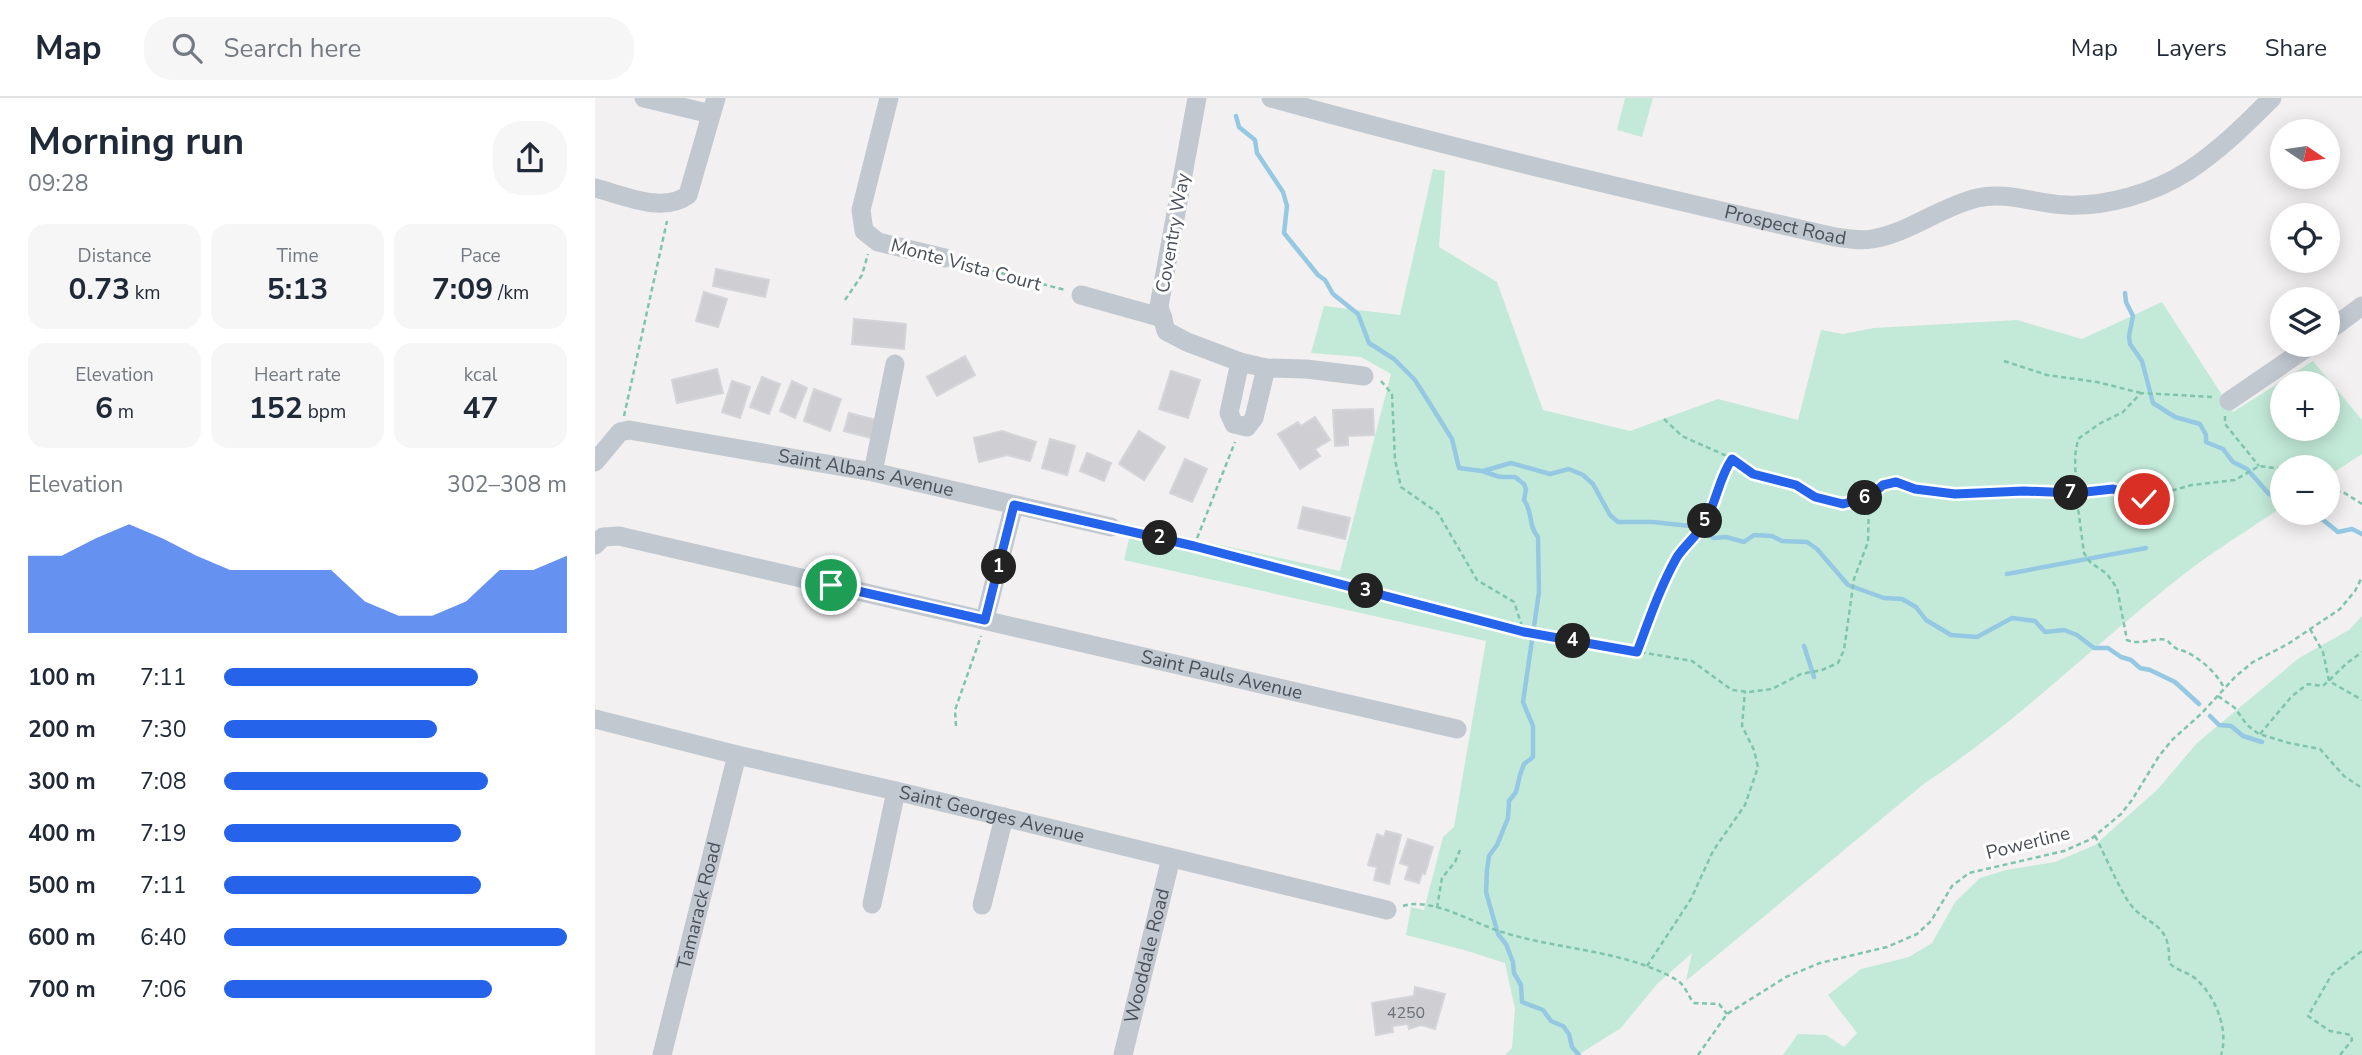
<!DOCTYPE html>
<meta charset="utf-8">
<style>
body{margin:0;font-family:"Nunito Sans",sans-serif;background:#f6f6f7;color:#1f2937;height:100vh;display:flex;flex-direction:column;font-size:26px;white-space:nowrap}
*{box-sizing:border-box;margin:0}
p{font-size:23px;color:#747a83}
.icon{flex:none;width:38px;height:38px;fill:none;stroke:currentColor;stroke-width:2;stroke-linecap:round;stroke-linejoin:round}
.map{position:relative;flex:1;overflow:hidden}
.panel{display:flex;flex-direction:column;background:#fff;width:595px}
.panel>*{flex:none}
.needle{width:46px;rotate:103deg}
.fabs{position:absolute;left:1675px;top:21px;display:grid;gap:14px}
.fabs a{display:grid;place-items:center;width:70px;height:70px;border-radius:50%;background:#fff;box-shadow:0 4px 18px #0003;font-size:35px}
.pin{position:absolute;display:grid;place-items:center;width:60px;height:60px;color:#fff;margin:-30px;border:4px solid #fff;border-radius:50%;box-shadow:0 2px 7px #0007}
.km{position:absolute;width:35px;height:35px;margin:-18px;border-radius:50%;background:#222;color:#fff;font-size:19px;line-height:35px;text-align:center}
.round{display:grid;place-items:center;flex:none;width:74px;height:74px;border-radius:28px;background:#f6f6f7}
.head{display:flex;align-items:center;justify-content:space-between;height:119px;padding:0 28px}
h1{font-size:38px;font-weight:700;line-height:52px}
.metrics{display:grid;grid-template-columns:repeat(3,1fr);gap:10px;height:119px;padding:7px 28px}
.metrics div{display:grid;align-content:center;border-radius:18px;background:#f6f6f7;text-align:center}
.metrics b{font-size:30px;font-weight:700}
.metrics small{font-size:19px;font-weight:400}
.metrics p{font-size:19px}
.chart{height:196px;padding:14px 28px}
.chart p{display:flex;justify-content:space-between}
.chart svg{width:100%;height:126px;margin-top:7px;fill:#2563eb;opacity:.7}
ul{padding:0 28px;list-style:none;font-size:23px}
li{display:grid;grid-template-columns:112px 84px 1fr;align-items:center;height:52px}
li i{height:18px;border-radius:9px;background:#2563eb}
header{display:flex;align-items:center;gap:42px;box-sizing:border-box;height:98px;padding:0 35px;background:#fff;border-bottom:2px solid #e0e1e3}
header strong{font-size:33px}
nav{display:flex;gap:38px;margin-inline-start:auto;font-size:24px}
.search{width:490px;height:63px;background:#f6f6f7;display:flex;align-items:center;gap:18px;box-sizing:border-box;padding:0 24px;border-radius:28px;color:#747a83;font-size:26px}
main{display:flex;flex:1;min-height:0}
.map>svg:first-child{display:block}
</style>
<header>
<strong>Map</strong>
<div class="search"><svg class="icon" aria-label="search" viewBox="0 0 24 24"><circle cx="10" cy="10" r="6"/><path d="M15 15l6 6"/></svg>Search here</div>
<nav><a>Map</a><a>Layers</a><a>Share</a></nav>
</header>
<main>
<section class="panel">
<div class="head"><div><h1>Morning run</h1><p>09:28</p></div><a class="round"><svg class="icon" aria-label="share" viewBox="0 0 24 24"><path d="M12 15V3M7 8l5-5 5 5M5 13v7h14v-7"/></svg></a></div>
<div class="metrics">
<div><p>Distance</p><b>0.73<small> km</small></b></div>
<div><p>Time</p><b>5:13</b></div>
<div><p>Pace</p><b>7:09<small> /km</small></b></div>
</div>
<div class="metrics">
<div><p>Elevation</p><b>6<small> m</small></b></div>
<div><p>Heart rate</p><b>152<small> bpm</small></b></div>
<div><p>kcal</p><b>47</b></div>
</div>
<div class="chart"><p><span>Elevation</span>302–308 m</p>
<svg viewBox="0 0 160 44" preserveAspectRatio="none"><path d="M0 44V17L10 17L20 11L30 6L40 11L50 17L60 22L70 22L80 22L90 22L100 33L110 38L120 38L130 33L140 22L150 22L160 17V44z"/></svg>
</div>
<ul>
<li><b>100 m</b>7:11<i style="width:74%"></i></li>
<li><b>200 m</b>7:30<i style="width:62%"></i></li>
<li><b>300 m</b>7:08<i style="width:77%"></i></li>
<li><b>400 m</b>7:19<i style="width:69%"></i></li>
<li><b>500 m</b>7:11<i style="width:75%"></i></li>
<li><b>600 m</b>6:40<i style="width:100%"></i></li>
<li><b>700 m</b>7:06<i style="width:78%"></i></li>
</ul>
</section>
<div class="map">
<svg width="1767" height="957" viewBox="0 0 1767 957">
<rect width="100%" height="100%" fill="#f2f0f0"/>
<path fill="#c3ead8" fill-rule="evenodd" d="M1030,0H1058L1047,39L1022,32Z
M838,71L850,73L844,149L902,184L948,312L1035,333L1123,301L1203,322L1226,232L1248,236L1279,230L1422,222L1487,241L1567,204L1638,314L1718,263L1767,322V356L1733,378L1732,369H1687V409C1655,431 1620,452 1589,476C1502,544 1423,624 1330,685L1091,883L1097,855L1062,886L1026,930L983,957H910L917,950L920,911L910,865L869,852L811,837L816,809L829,812L848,739L859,729L891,543L529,462L537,428L745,473L796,276L766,259L716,255L729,208L805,217ZM1687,285H1732V331H1687Z
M1767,518V957H1188L1203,936L1231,937L1249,949L1262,935L1233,897L1266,871L1314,859L1337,845L1360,804L1385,780L1411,772L1460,764L1500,747L1562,692L1602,645L1704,560L1754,532Z"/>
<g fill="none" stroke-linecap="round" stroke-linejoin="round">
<path stroke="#95c8e2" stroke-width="4.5" d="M641,18L644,29L660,42L662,55L688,94L692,108L689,135L723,177L730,182L738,196L763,216L774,245L799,261L820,282L857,341L864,370L887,373L905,379H920L929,386L931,391L929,402C938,414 933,428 943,439L944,494L928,604L938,628V659L929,666L925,677L921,694L914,703L913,720L902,747L894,758L892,772L891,794L903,836L911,846L918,864L919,875L926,887L927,904L948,912L956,923L968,928L974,936L977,949L984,957
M1530,195L1531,204L1538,218L1534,238L1535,246L1547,263L1558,305L1580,319L1605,326L1611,337V344L1628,351L1638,364L1652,371L1673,395L1687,404
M888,373L916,365L955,376L974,371L988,377L998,386L1015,417L1023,424H1058L1095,428L1119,440L1131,439L1149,444L1159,437L1177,438L1187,443L1212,444L1222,451L1253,487L1289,500L1307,501L1321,509L1331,522L1356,537L1382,539L1417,520L1440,523L1450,534L1469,532L1482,537L1499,550H1513L1526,559L1536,562L1545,570L1555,572L1580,584L1604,606
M1706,415L1714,422L1727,421L1743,434L1757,431L1767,436
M1412,476L1551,450
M1209,548L1219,579
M1615,618L1624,627L1636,628L1648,638L1667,644"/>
</g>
<path fill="#ceced3" stroke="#d4d5da" stroke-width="2" d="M121,171L174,182L170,199L118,188Z
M109,194L132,201L123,229L101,223Z
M259,221L311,226L309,251L257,246Z
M370,258L380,277L342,298L332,279Z
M122,271L128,295L82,305L77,282Z
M576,273L605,282L593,320L564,311Z
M167,279L185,286L174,316L155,309Z
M137,283L155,289L145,320L127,314Z
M197,283L212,290L200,320L185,313Z
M219,291L246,301L235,333L209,323Z
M778,311L779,337L753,338V347L740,348L738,312Z
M254,315L281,322L276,340L249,333Z
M720,319L735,342L720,351L725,358L705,371L683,336L703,324L706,328Z
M407,333L441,344L435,363L412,357L384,364L379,340Z
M544,333L570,349L549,382L524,366Z
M455,341L480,348L472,377L447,370Z
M492,355L516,365L509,383L485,373Z
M590,361L612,371L597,404L575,395Z
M708,409L755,420L750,441L703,430Z
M791,733L806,737L794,786L779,782L782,769L773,767L782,736L789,739Z
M813,741L838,749L830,776L827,775L824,785L810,781L814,768L805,765Z
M820,889L850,896L840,931L826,927L814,931L813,926L797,928L798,934L781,937L777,905L819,898Z"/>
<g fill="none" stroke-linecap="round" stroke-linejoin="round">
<path stroke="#7fc4ac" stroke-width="2.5" stroke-dasharray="5 3.5" stroke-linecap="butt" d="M365,164L470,192
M250,202L267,177L273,156
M1409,263L1452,277L1502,284L1546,295
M786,283L797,296L800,362L806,389L843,415L882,482L919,504L929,534
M1617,299L1546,295L1528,314L1504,326L1483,341L1480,358L1481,395L1489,455L1495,464L1512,476L1522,490L1532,542C1545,548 1558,539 1572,542C1584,556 1584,549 1597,557C1609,564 1623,577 1629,590
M29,318L72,123
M1630,318V326L1664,368
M1069,321L1087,338L1134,359L1158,376L1201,387L1234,404L1247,406L1274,399
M1732,392L1748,394L1767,406
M533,433L599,448L929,534L1097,563L1137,592L1154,594L1177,591L1206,576L1227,572L1243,565L1249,552L1259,481L1273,444L1274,399L1288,387L1301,384L1320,391L1360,396L1429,393L1481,395L1518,391L1549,401H1558L1568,395L1597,387L1640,382L1664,368L1687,371
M599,448L640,344
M1715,531L1728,554L1734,583L1767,602
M1042,554C1054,522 1065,489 1082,459C1090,447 1102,437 1109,425C1122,405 1123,381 1137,361
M1623,598L1640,610L1652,627L1664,636L1694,645L1725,651L1749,678L1767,690
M361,628L360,612L386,538
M1665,636L1697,598L1713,586L1728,588L1752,565L1767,554
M1500,738C1511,759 1520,782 1533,803C1551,830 1576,821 1574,865C1582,873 1594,874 1602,882C1621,899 1634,933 1626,957
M808,808C837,799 876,824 904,833C961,852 1027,851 1080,881C1091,887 1092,897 1099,905L1124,906L1132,916
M842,810L847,780L860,764L865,752
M1052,868L1096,801L1118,753L1150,707L1163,669L1159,652L1147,628L1150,593
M1103,957L1132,916L1191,879L1225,865L1292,849L1322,836L1336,823L1357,788L1374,775L1469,753L1496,741L1526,716L1537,702L1564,658L1578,641L1606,616L1641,578L1658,564L1693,546L1745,511L1760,493L1767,479
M1745,957L1757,942L1756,937L1735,933L1713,918L1737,876L1767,853"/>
<g stroke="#c2c8d0" stroke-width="19">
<path d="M49,0L116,16"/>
<path d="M294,0L266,112L269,133L283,144L350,160"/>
<path d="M602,0L564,208L571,233L592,244L645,264L671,270L711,271L769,278"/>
<path id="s1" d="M676,0C863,52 1051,96 1240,139C1253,141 1265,143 1277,141C1314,135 1345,109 1382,100C1412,93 1441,106 1471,107C1511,109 1559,95 1593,73C1624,53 1651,26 1677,0"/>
<path d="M0,90C28,97 68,116 93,97L121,0"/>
<path d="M486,197L568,220"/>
<path d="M1732,234L1767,208"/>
<path d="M645,264L634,315L639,326L652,329L659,320L671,270"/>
<path d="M1634,303L1716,247"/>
<path id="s2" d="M0,364L25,334L34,332L278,374L516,429"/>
<path d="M278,374L300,266"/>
<path id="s3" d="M0,447L8,439L24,438L862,631"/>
<path d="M390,521L419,407"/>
<path id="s4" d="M0,621L142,657L301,693L792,812"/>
<path d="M277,806L301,693"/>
<path d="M387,807L409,719"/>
<path id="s5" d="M67,957L142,657"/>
<path id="s6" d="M528,957L576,760"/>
</g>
</g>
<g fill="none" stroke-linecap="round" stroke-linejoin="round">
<defs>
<path id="route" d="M236,487L390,522L419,407L599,448L929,534L1042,554C1054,522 1065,489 1082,459C1090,447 1102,438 1109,425C1122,405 1123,381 1137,361L1158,376L1201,387L1220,399L1248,406L1274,399L1288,387L1301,384L1320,391L1360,396L1429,393L1481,395L1518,391L1549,401"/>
</defs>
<use href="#route" stroke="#fff" stroke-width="14"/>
<use href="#route" stroke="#2563eb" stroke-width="9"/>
</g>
<g text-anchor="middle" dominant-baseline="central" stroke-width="6" stroke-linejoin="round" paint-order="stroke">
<g font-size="16" fill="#6b7079">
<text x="811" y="915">4250</text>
</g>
<g font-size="19" fill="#4a505b" stroke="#fff">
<text stroke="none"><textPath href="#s1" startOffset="530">Prospect Road</textPath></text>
<text transform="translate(578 135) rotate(-80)">Coventry Way</text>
<text transform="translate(371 167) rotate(15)">Monte Vista Court</text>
<text stroke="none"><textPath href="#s2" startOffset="289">Saint Albans Avenue</textPath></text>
<text stroke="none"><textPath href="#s3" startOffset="646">Saint Pauls Avenue</textPath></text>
<text stroke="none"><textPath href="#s4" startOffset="408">Saint Georges Avenue</textPath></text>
<text transform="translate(1433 745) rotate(-14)">Powerline</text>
<text stroke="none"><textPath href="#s5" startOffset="154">Tamarack Road</textPath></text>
<text stroke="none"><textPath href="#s6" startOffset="102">Wooddale Road</textPath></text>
</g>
</g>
</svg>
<div class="fabs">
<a><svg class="needle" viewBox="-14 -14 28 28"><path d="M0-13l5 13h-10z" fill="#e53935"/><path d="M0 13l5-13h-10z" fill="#747a83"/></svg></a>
<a><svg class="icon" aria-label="locate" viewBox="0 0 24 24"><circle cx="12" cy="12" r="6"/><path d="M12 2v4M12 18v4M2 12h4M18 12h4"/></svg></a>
<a><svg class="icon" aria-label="layers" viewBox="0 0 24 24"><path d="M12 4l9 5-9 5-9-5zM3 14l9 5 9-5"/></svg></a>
<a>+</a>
<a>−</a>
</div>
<div class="pin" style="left:236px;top:487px;background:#1e9e55"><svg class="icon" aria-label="arrive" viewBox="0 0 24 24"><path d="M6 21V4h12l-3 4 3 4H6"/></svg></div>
<div class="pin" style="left:1549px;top:401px;background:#d93025"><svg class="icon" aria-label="check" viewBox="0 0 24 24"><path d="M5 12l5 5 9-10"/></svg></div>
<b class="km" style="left:404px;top:469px">1</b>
<b class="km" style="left:565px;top:440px">2</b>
<b class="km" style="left:771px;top:493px">3</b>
<b class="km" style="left:978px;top:543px">4</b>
<b class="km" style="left:1110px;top:423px">5</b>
<b class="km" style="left:1270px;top:400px">6</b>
<b class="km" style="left:1476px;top:395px">7</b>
</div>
</main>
